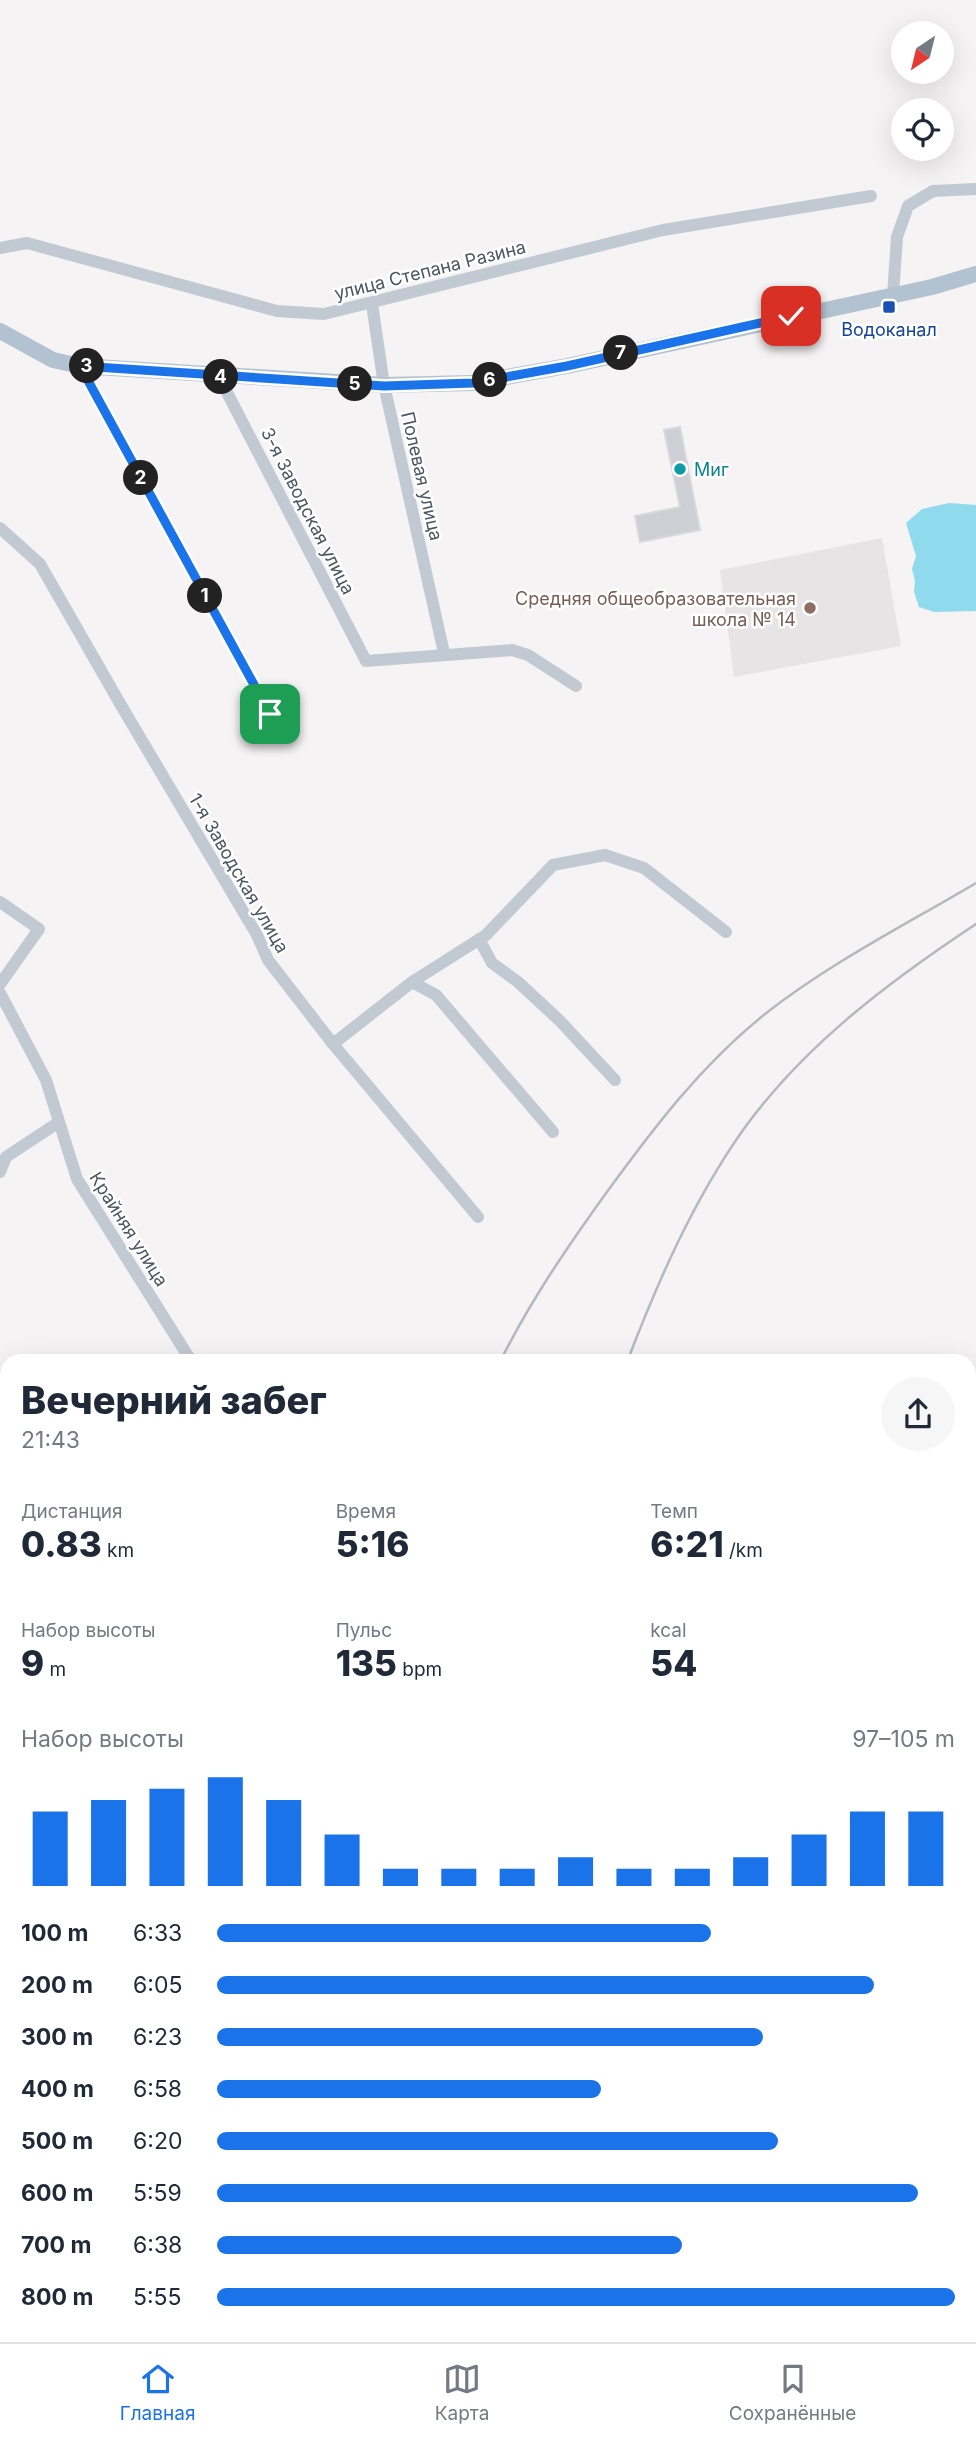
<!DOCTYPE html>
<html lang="ru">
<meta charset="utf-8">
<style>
body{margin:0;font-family:Inter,sans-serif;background:#f6f6f7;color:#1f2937;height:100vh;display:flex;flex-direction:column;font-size:26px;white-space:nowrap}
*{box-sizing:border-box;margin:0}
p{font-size:23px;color:#747a83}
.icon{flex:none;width:38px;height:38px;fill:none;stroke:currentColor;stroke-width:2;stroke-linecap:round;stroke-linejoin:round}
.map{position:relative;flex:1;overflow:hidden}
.drawer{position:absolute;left:0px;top:1354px;width:976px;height:989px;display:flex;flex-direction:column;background:#fff;border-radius:21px 21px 0 0;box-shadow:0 7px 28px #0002}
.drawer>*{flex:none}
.needle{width:46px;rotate:215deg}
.fabs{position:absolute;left:891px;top:21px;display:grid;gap:14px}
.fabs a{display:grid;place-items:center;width:63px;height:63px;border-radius:50%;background:#fff;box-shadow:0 7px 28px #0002;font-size:35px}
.pin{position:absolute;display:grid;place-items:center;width:60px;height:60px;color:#fff;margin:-30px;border-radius:14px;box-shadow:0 4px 10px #0006}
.km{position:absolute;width:35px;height:35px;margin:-18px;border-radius:50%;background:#222;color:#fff;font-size:19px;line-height:35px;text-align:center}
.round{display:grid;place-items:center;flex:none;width:74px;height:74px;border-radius:37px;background:#f6f6f7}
.head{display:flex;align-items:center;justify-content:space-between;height:119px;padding:0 21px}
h1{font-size:38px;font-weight:800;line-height:52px}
.metrics{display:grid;grid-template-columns:repeat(3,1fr);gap:10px;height:119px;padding:7px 21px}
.metrics div{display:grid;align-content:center}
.metrics b{font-size:35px;font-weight:800}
.metrics small{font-size:19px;font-weight:400}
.metrics p{font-size:19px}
.chart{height:196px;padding:14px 21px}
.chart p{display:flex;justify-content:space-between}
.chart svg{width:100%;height:126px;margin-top:7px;stroke:#1a73e8;stroke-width:6}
ul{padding:0 21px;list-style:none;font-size:23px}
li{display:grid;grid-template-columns:112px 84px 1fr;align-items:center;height:52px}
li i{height:18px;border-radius:9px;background:#1a73e8}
.tabs{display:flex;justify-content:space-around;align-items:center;height:98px;border-top:2px solid #e0e1e3;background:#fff;font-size:19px;color:#747a83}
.tabs a{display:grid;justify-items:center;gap:4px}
.tabs .current{color:#1a73e8}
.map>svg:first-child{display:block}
</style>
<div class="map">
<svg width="976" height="2342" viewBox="0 0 976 2342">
<rect width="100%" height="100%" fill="#f5f3f3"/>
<path fill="#e6e4e5" d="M882,538L901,646L734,677L720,570Z"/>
<path fill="#c3f1d5" d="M970,2178H976V2342H324L327,2336H970Z"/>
<path fill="#90daee" d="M949,503L976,505V611L934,612L919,607L914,592L915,581L912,569L916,556L906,523L922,509Z"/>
<path fill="#cdcfd5" stroke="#d7d9de" stroke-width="2" d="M680,427L700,530L640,542L635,516L680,507L664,430Z"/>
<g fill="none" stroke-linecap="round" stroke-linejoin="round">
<path stroke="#c1cad2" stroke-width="12" d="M0,248L27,243L277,311L324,314L663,230L871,196
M893,295L897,237L908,206L933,191L976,189
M372,304L384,385L444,653
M80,366L270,714
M219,377L366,661L512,650L528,655L576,686
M0,528L40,564L122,707L257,935L268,960L333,1044L478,1217
M0,902L39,929L0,984
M479,939L492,963L518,982L559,1020L615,1080
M412,982L436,995L553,1132
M0,993L46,1080L77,1179L188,1356L194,1362
M333,1044L412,982L486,935L553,865L605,855L644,868L726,932
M0,1172L6,1157L59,1122
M0,1522L7,1526
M0,1572L7,1558
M0,1693L7,1696
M970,1714L976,1716
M0,1834L7,1821
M0,2013L7,2007
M0,2313L7,2317
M42,2336L52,2342
M2,2342L7,2333
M130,2342L132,2336
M393,2342L394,2336"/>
<path stroke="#b3c2d1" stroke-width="16" d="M0,331L53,360L80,366L384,385L473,383L567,366L932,287L976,274"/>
<path stroke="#b5b8bd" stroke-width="2.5" d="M500,1362C529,1303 566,1249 604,1196C652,1130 701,1065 765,1014C830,963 905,925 976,883
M627,1362C658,1281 693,1201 743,1130C804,1045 890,981 976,924
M235,2342L238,2336
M247,2342L250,2336
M279,2342L281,2336"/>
</g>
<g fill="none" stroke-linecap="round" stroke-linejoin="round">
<defs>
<path id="route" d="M270,714L80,366L384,386L473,383L567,366L791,316"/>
</defs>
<use href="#route" stroke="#fff" stroke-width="14"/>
<use href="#route" stroke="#1a73e8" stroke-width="9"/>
</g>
<rect fill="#1a4fb4" stroke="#fff" stroke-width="2.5" x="882" y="300" width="14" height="14" rx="3.5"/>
<circle fill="#0f9aa8" stroke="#fff" stroke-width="2.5" cx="680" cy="469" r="7"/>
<circle fill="#8d6e63" stroke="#fff" stroke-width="2.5" cx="810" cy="608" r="7"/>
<g text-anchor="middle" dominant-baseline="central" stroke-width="5" stroke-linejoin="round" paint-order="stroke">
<g font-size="18" fill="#4a5661" stroke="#fff">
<text transform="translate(430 270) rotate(-14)">улица Степана Разина</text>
<text transform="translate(422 476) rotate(77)">Полевая улица</text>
<text transform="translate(308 511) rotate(63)">3-я Заводская улица</text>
<text transform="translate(239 873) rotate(60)">1-я Заводская улица</text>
<text transform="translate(129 1229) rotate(58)">Крайняя улица</text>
</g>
<g font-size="18" fill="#164399" stroke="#fff">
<text x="889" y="329">Водоканал</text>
</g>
<g font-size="18" fill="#0d838f" stroke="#fff" text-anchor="start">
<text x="694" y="469">Миг</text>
</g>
<g font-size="18" fill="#785e54" stroke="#fff" text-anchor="end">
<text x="796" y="598">Средняя общеобразовательная<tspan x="796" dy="21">школа № 14</tspan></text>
</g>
</g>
</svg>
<div class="fabs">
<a><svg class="needle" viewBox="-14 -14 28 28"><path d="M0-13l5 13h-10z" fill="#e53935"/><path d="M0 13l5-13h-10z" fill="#747a83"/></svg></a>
<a><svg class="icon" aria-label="locate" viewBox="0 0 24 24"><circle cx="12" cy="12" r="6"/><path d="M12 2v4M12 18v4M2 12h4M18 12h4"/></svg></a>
</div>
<div class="pin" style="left:270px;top:714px;background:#1e9e55"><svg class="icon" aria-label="arrive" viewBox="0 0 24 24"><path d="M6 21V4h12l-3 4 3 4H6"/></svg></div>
<div class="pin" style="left:791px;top:316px;background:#d93025"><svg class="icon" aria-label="check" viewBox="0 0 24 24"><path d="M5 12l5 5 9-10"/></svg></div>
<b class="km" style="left:205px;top:596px">1</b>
<b class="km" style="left:141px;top:478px">2</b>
<b class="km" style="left:87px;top:366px">3</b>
<b class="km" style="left:221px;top:377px">4</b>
<b class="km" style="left:355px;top:384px">5</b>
<b class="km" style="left:490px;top:380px">6</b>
<b class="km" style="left:621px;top:353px">7</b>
<section class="drawer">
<div class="head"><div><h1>Вечерний забег</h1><p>21:43</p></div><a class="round"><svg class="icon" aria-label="share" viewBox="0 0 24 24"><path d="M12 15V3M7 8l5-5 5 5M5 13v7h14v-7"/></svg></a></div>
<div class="metrics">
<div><p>Дистанция</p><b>0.83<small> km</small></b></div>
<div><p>Время</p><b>5:16</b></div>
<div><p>Темп</p><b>6:21<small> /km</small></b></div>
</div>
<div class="metrics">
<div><p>Набор высоты</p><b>9<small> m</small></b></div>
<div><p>Пульс</p><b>135<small> bpm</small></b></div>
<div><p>kcal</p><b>54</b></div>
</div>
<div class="chart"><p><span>Набор высоты</span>97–105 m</p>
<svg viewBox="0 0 160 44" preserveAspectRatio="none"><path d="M5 44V18M15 44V14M25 44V10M35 44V6M45 44V14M55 44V26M65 44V38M75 44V38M85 44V38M95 44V34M105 44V38M115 44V38M125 44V34M135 44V26M145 44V18M155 44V18"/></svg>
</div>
<ul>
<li><b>100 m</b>6:33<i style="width:67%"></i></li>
<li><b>200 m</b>6:05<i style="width:89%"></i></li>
<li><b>300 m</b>6:23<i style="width:74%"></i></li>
<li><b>400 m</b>6:58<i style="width:52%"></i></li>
<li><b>500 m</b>6:20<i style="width:76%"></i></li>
<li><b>600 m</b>5:59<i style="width:95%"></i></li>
<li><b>700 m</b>6:38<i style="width:63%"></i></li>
<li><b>800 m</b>5:55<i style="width:100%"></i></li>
</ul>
</section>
</div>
<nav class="tabs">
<a class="current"><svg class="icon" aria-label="home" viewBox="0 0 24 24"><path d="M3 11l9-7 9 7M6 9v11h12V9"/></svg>Главная</a>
<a><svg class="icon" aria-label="map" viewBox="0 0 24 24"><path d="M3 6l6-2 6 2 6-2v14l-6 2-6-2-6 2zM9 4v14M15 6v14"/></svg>Карта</a>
<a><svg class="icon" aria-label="saved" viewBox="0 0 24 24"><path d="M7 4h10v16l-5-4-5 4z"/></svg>Сохранённые</a>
</nav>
